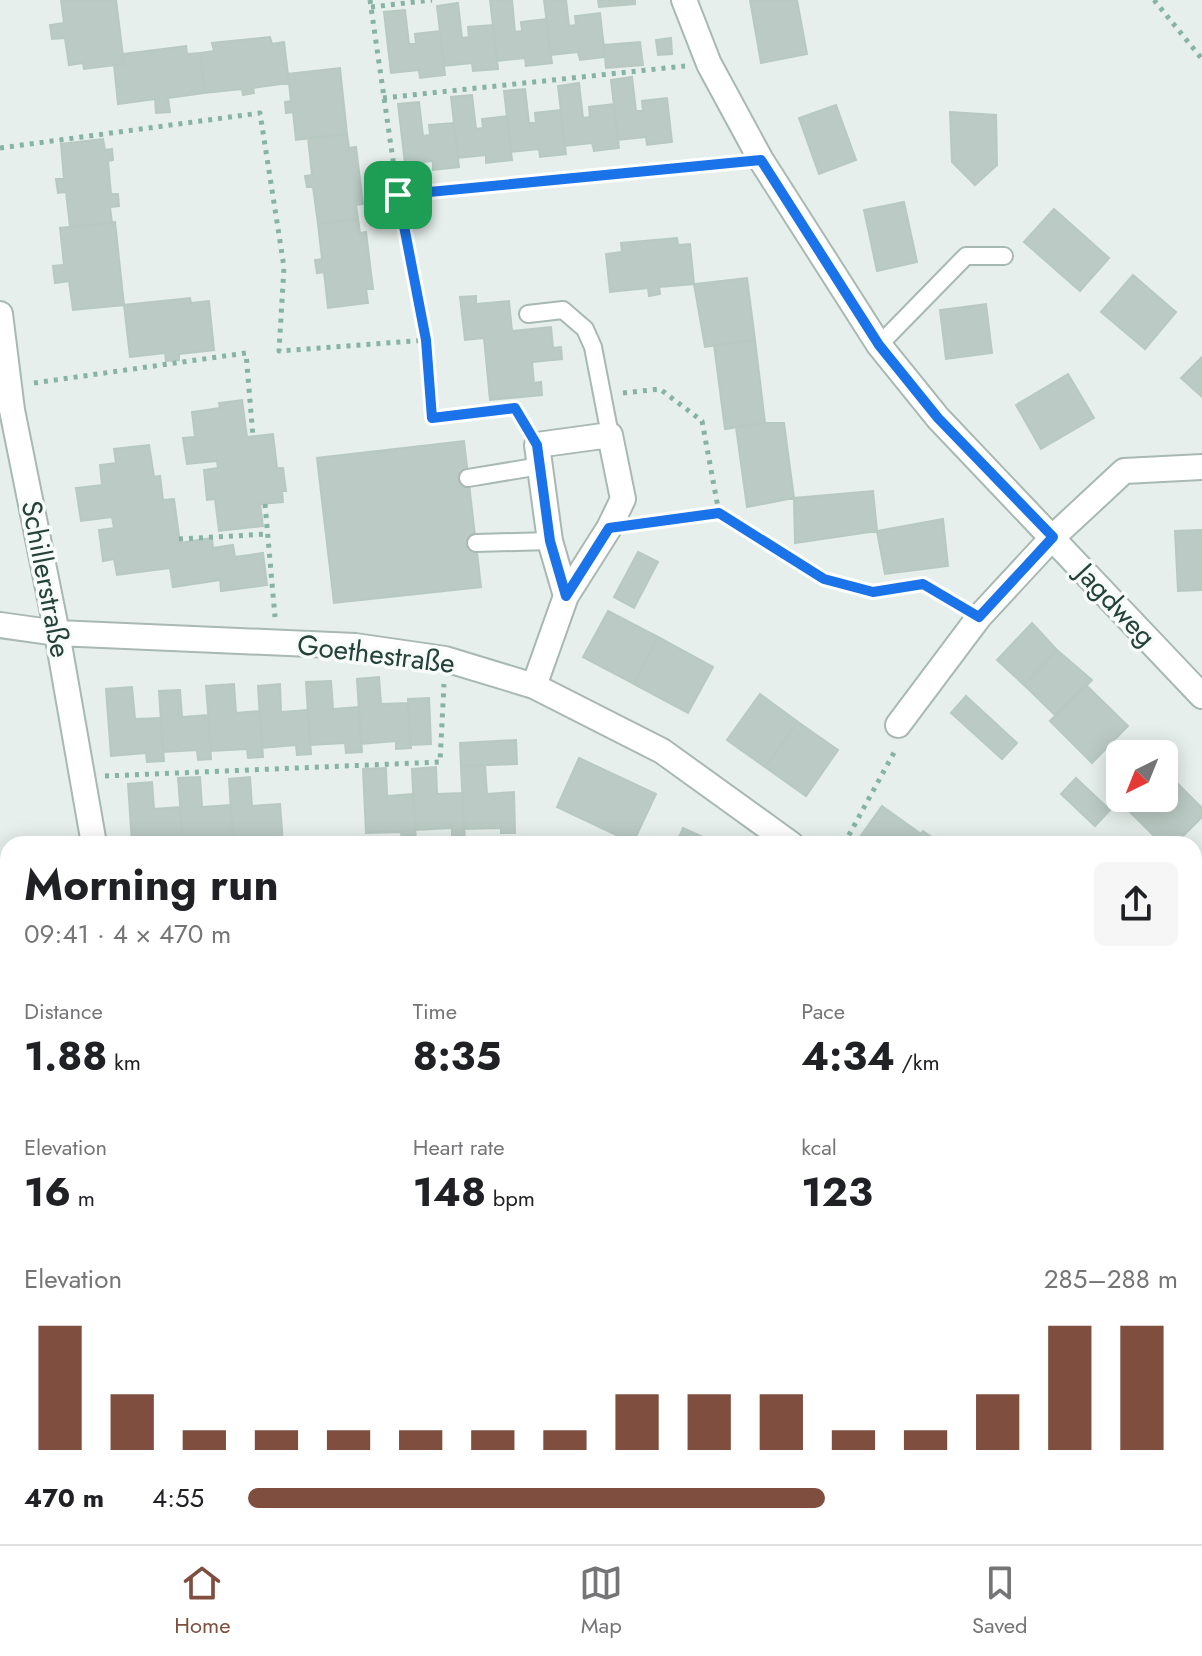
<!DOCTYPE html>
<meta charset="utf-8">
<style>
body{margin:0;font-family:Jost,sans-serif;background:#f6f6f6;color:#202124;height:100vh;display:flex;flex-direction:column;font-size:30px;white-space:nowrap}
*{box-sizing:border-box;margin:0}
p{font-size:26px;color:#757577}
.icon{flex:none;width:44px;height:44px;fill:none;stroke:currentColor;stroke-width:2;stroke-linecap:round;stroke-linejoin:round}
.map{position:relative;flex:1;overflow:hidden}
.sheet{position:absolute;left:0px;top:836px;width:1202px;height:708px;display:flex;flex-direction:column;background:#fff;border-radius:24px 24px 0 0;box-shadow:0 4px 20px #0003}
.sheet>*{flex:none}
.needle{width:52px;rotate:223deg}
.controls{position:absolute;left:1106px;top:740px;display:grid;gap:16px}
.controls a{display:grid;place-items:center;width:72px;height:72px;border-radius:12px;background:#fff;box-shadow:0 4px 20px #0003;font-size:40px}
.pin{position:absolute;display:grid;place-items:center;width:68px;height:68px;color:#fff;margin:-34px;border-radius:16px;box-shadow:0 4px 12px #0006}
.round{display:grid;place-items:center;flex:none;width:84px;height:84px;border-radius:12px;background:#f6f6f6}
.overview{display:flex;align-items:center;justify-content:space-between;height:136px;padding:0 24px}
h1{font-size:44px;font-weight:700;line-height:60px}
.stats{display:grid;grid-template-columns:repeat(3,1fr);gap:12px;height:136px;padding:8px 24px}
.stats div{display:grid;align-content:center}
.stats b{font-size:40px;font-weight:700}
.stats small{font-size:22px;font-weight:400}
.stats p{font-size:22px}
.chart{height:224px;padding:16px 24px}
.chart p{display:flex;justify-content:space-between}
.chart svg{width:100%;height:144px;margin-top:8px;stroke:#7f4e3f;stroke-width:6}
ul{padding:0 24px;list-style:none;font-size:26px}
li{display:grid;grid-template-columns:128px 96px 1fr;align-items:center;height:60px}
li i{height:20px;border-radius:10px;background:#7f4e3f}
.tab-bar{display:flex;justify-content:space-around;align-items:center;height:112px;border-top:2px solid #e0e0e0;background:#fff;font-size:22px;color:#757577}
.tab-bar a{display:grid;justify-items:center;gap:4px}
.tab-bar .on{color:#7f4e3f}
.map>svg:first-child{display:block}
</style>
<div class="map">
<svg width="1202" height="1544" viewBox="0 0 1202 1544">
<rect width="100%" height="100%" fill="#e6efeb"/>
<path fill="#d4dfda" d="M0,1385L8,1388V1536H55L56,1544H0Z
M118,1536H250L257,1542L118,1544Z"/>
<path fill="#bbcac4" stroke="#b8c9c2" stroke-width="2" d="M61,0H116L124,64L84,69L83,63L69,65L65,38L52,39L50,25L64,23Z
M490,0H512L515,32L522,31L521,22L546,19L552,63L526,66L525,58L497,61Z
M544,0H566L569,26L576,25L575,16L600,13L605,57L580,60L578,52L551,55Z
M598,0H635V4L599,7Z
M750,0H797L807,54L761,63Z
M458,3L462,38L469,37L468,27L493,25L498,69L473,71L472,63L444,66L437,6Z
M405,10L409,44H416L415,34L440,31L445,75L420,78L419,70L391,73L384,12Z
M270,37L272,44L284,42L289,83L253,88L254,93L243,95L242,89L205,93L200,53L214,51L212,43Z
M671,38L672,54L658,55L656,40Z
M640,42L643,65L606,68L604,45Z
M186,46L187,54L200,53L205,93L168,98L170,112L156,113L155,99L118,104L114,65L124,64L122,54Z
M340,68L347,134L296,140L293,112L286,113L285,102L291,101L288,74Z
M632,77L636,111H643L642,101L667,98L672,142L647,145L646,137L618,140L611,80Z
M579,83L583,118L590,117L589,107L614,104L619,148L594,151L592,143L565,146L558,86Z
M525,89L529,123H536L535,113L560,110L566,154L540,157L539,149L511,152L504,91Z
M472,95L476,129L483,128L482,119L507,116L512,160L486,163V155L458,158L451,97Z
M419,102L423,136L430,135L429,125L454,123L459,167L433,170V161L405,164L398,104Z
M836,105L856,160L819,174L799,118Z
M950,112L996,115L997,165L975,185L952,162Z
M347,134L349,148L356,147L363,204L356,205L358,219L318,224L313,187H307L305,176L312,175L308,138Z
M103,139L105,150L112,149L113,160L108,161L111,194H118L119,206L110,207L112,223L70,227L66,192L58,193L56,179H64L61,144Z
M904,202L917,262L877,271L864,210Z
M1054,209L1109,258L1080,291L1024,242Z
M358,219L360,233L366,232L373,289H366L368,303L328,308L324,272L317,273L315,260L322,259L318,224Z
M115,222L124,305L73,310L69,281L55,283L53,266L64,265L60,228Z
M677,238L678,245L690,244L694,284L659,287L660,294L649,296L648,288L610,292L606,254L622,252L621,243Z
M1133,275L1176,312L1145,349L1101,312Z
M747,278L755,340L705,347L694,284Z
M476,296V304L509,301L512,331L551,327L553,348L561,347L562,359L532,362L534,383L541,382L542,395L490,400L484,338L465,340L460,297Z
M190,298L191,303L209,301L214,350L179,354V360L166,361L165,353L130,357L124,305Z
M986,304L992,353L946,359L940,310Z
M755,340L765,423L725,429L714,345Z
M1202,357V397L1181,378Z
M1068,374L1094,418L1041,449L1016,405Z
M242,400L247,437L273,434L277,468H283L286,491H282L283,502L260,504L263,526L219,531L215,499L207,500L204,470L218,468L217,461L187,464L183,438L195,437L192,412L220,408L219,403Z
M765,423H784L794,498L747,507L736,427Z
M464,441L481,587L334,603L317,458Z
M149,445L154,477L160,476L163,500L174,499L180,543L212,538L213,548L233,545L235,557L263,553L267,585L221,591L220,580L173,587L170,568L117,575L114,559L103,561L99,530L114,528L112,517L81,521L76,488L102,485L100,465L116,463L114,449Z
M873,491L877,531L795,543L794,498Z
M943,519L948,566L885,574L877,531Z
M1202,530V590L1178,591L1175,531Z
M638,552L658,562L634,608L614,597Z
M608,611L658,637L634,684L583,657Z
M1032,623L1057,650L1024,685L997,660Z
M658,637L713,667L688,713L634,684Z
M1057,650L1092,680L1056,716L1024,685Z
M379,677L381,704L408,703L411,748L396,749V741L361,744L357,679Z
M331,681L333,709L359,707L362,752L346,753L345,743L310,745L306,682Z
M234,684L236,713L260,711L263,757L248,758L247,749L211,751L206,686Z
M280,684L281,712L308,710L311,754L297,755L296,745L262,748L258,686Z
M1086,685L1128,726L1092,763L1050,721Z
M132,687L135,719L161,718L164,761L147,762L146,753L111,756L106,689Z
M180,690L182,717L208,715L211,759L198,760L197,750L163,752L159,691Z
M760,694L798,722L765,767L727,740Z
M966,696L1017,743L1002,759L951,713Z
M429,698L431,744L410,745L408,699Z
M798,722L838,750L806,796L765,767Z
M516,740L517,764L461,766L460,743Z
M579,758L656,794L633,843L557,807Z
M485,765L487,794L514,792L515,833H501V828L464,829L461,766Z
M436,767L437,794L462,793L465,839H452V828L415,830L412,769Z
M386,768L387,796L413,794L416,841L402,842L401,832L366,833L363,769Z
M1164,770L1202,808V817L1175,844H1162L1123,805L1130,798H1164Z
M200,777L202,807L231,805L234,844H217V840L183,842L178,778Z
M250,777L252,806L280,804L283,844H269L268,838L233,840L229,779Z
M1076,778L1110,810L1095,826L1061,794Z
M152,782L154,809L180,807L183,844H167V841L132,843L128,784Z
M882,806L921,834L914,844H855Z
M683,828L718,844H676Z
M923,831L942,844H914Z
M1202,939V989L1194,981V947Z
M0,1037L8,1041V1103L0,1099Z
M1194,1119L1202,1121V1166L1194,1163Z
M8,1144V1249L2,1250L0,1145Z
M1194,1511L1202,1513V1544H1175L1177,1536H1194Z
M354,1536H414L419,1540L416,1544H363Z
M532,1536H539L558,1541L557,1544H530Z
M559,1536H585L582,1544H557Z
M756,1536H764L796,1544H753Z
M764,1536H806L804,1544Z
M1064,1536H1108L1106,1544H1063Z"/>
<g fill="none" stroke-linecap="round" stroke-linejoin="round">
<defs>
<path id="service" d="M528,314L563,310L585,329L593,347L610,435
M879,345L966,256H1004
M468,478L540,466
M476,543L550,541
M1194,1409L1202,1410
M481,1544L484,1536"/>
<path id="minor" d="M684,0L709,64L761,160L879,345L938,418L1202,696
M0,314L12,410L57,633L94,844
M0,625L57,633L355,646L445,659L534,686L662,751L791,844
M534,686L566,596L609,528L623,499L610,435L537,445L550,541L566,596
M898,725L979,617L1053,537L1124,471L1202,467
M1194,1054L1202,1056
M0,1356L8,1360
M296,1536L307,1544
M99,1544V1536
M713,1544L714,1536
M1036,1544L1038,1536"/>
</defs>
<use href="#service" stroke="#a8b8b2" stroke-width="20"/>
<use href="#minor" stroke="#a8b8b2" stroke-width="28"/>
<path stroke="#86b3a5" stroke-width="5" stroke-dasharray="4 6" stroke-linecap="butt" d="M370,0L398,195L426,340L432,418L515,408L525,426
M1154,0L1202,59
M371,7L432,0
M383,98L685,66
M0,148L260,113L284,267L279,351L426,340
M398,195L736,162
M34,383L246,353L253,437
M623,393L660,389L702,421L719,513L824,579L873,592L923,584L958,605
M265,504L275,617
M637,524L719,513
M179,539L268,534
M105,776L440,762L444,684
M844,844L896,749
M0,1104L8,1108"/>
<use href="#service" stroke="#fff" stroke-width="16"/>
<use href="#minor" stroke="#fff" stroke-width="24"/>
</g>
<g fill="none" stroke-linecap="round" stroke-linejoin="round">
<defs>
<path id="route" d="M761,160L879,345L938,418L1053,537L979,617L923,584L873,592L824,579L719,513L609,528L566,596L550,541L537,445L515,408L432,418L426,340L398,195Z"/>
</defs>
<use href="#route" stroke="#fff" stroke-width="16"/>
<use href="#route" stroke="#1a73e8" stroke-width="10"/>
</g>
<g text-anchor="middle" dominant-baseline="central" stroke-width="7" stroke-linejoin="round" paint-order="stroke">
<g font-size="28" fill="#24423a" stroke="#f7fbf9">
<text transform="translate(46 579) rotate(79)">Schillerstraße</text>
<text transform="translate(1116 605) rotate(47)">Jagdweg</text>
<text transform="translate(376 654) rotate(7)">Goethestraße</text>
</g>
</g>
</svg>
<div class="controls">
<a><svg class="needle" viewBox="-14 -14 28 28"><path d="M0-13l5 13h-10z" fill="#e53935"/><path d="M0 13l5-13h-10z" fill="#757577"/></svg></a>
</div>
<div class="pin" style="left:398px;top:195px;background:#1e9e55"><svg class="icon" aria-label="arrive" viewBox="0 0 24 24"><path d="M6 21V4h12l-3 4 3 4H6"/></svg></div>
<section class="sheet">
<div class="overview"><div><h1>Morning run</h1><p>09:41 · 4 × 470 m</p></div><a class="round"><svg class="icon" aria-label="share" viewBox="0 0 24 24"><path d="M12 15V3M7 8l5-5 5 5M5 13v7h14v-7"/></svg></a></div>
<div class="stats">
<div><p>Distance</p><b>1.88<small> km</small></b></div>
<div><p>Time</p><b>8:35</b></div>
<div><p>Pace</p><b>4:34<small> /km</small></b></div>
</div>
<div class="stats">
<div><p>Elevation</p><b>16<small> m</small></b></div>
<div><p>Heart rate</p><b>148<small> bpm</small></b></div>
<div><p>kcal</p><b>123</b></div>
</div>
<div class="chart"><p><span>Elevation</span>285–288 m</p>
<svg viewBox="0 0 160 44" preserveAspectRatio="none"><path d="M5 44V6M15 44V27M25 44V38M35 44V38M45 44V38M55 44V38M65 44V38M75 44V38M85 44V27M95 44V27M105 44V27M115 44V38M125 44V38M135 44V27M145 44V6M155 44V6"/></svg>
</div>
<ul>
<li><b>470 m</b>4:55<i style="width:62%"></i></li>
</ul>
</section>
</div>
<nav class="tab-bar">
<a class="on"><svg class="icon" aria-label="home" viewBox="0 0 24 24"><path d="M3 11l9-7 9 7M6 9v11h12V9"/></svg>Home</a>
<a><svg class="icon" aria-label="map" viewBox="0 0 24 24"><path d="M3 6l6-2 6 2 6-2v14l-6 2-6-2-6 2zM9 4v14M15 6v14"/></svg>Map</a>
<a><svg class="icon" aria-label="saved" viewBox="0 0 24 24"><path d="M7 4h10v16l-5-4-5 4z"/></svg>Saved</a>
</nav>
